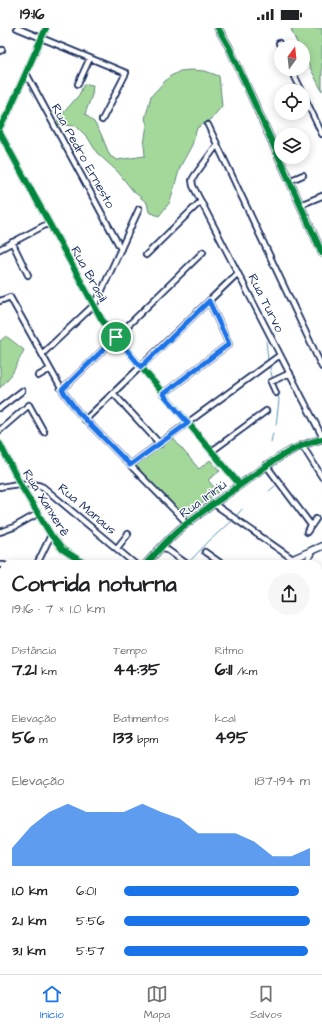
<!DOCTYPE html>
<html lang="pt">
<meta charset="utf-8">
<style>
body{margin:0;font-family:"Architects Daughter",sans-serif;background:#f6f6f6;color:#202124;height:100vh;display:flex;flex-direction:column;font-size:15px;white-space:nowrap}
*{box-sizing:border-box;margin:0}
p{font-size:13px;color:#757577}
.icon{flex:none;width:22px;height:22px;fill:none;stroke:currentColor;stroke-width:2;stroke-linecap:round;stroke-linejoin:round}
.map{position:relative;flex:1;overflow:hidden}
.sheet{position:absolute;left:0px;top:532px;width:322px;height:414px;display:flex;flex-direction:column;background:#fff;border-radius:12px 12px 0 0;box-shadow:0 2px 10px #0003}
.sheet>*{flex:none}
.needle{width:26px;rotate:15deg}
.controls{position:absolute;left:274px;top:12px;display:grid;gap:8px}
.controls a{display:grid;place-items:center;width:36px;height:36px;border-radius:50%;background:#fff;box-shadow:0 2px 10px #0003;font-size:20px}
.pin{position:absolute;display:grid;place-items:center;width:34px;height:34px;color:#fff;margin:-17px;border:2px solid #fff;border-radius:50%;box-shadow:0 1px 4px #0007}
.round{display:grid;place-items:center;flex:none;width:42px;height:42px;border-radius:21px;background:#f6f6f6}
.summary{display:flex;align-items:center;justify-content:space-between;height:68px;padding:0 12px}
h1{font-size:22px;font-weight:800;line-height:30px}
.figures{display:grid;grid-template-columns:repeat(3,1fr);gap:6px;height:68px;padding:4px 12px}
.figures div{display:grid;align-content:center}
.figures b{font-size:17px;font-weight:800}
.figures small{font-size:11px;font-weight:400}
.figures p{font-size:11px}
.chart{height:112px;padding:8px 12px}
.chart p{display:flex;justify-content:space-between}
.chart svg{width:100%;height:72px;margin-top:4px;fill:#1a73e8;opacity:.7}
ul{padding:0 12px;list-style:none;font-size:13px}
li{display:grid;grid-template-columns:64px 48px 1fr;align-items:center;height:30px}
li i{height:10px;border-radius:5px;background:#1a73e8}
.status{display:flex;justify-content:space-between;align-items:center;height:28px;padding:0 20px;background:#fff;direction:ltr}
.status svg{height:11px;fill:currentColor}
.dock{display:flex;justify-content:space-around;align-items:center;height:56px;border-top:1px solid #e0e0e0;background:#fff;font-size:11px;color:#757577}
.dock a{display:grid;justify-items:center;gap:2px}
.dock .current{color:#1a73e8}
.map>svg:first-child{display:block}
</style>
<div class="status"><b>19:16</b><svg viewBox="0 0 49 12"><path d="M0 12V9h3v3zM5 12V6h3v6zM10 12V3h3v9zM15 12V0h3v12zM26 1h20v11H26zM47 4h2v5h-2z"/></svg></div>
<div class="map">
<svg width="322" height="946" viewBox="0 0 322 946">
<rect width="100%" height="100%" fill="#fff"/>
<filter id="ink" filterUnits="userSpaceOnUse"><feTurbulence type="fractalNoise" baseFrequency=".025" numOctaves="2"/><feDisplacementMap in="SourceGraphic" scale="8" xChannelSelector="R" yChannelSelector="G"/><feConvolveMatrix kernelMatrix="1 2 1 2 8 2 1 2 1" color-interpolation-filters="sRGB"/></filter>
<g filter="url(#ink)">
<path fill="#a4d89b" stroke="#60847c" d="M291,0H322V63L303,26V19H299L292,4Z
M191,42L205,43L219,48L222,78L212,90L197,100L192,117L180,139L170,174L159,188L149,184L147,175L133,163L118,144L97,125L88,110L76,98L55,96L65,83L79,67L84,56L93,57L92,67L85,86L94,94L101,106L110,128L117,132L145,128L144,117L147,96L145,91L151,68L169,49L180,43Z
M6,308L24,322L12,346L0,360V313Z
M172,409L199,441L210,432L220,443L208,452L218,464L184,489L135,437Z
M321,674L322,675V839L318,838V681Z
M318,929H322V946H178L181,942H318Z"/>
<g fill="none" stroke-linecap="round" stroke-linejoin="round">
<path stroke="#5e94b1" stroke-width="1" d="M266,313L268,332
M269,337L273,352
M276,397L279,372L278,366
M271,414L273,405
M269,463L275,458
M237,487L242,481
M191,532L207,515L231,493"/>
<defs>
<path id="minor" d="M17,0L126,45L102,92
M279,15L281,20
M0,23L2,22
M291,41L302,63
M26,45L121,221
M78,56L90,30
M303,66L322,106
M208,97L322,339
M0,99L8,85L46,0
M0,105L102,292L116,309L240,457
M217,117L195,147L192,152L193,158L322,408
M289,153L303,147
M300,177L322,168
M12,214L28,247
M0,221L49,195
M146,227L201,173
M0,273L10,269L62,362L78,384L187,495
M42,326L94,277L97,273L139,181
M38,348L50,341
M62,362L203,224
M113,365L160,416
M276,365L271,354L290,345
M163,366L229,316L209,273
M0,380L22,363
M85,392L238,245
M0,402L29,377L44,404
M0,416L20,456L51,507L62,521L85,536
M302,417L322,449
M212,423L266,383
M130,437L280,327
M266,437L311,497
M0,459C14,457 30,452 43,459L135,536
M214,476L300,536
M0,504L14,499L37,486
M307,504L316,491
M162,518L187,536
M117,520L128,506
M205,524L222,536
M37,536L51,507
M306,536L313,521
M0,537H4
M318,556L322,553
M318,627L322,629
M318,667L322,670
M0,709L4,712
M0,857H4
M0,892H4
M0,931L4,932
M53,942L60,946
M142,942L149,946
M12,946L14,942
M48,946L51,942
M109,946L112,942
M156,946L158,942"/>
<path id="major" d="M218,0L229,19L240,43L322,225
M146,536C157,524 168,511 180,501C199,485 220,472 240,457C268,437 287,420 322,411
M287,536L293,531L322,518
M0,672L4,667
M0,828L4,827"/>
</defs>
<use href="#minor" stroke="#1b2f5e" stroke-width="8"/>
<use href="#major" stroke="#1b2f5e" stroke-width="9"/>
<use href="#minor" stroke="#fff" stroke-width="4.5"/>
<use href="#major" stroke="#fff" stroke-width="6"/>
<defs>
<path id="cycleway" d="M218,0L229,19L240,43L322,225
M0,99L8,85L46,0
M0,105L102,292L116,309L240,457
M0,416L20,456L51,507L62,521L85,536
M146,536C157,524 168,511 180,501C199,485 220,472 240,457C268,437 287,420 322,411"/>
</defs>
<use href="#cycleway" stroke="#fff" stroke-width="8"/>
<use href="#cycleway" stroke="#00873e" stroke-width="6"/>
</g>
</g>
<g fill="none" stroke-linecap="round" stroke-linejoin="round" filter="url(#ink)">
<defs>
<path id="route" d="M209,273L229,316L163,366L188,395L130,437L78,384L62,362L116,309L141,339Z"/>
</defs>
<use href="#route" stroke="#fff" stroke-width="8"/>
<use href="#route" stroke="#1a73e8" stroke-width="5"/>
</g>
<g text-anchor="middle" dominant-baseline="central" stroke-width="3" stroke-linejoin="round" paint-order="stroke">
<g font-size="13" fill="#1b2f5e" stroke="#fff">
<text transform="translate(83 128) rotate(61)">Rua Pedro Ernesto</text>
<text transform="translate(89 246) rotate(61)">Rua Brasil</text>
<text transform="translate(266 275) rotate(63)">Rua Turvo</text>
<text transform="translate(203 471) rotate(-36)">Rua Iririú</text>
<text transform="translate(46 475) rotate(58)">Rua Xanxerê</text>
<text transform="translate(87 481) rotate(40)">Rua Manaus</text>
</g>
</g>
</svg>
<div class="controls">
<a><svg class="needle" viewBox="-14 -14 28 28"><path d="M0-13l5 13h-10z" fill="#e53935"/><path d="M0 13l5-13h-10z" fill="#757577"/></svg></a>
<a><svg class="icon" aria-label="locate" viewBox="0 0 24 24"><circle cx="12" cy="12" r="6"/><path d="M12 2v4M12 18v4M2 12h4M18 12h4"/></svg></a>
<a><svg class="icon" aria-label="layers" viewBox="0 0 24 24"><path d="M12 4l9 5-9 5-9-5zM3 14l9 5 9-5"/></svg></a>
</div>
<div class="pin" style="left:116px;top:309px;background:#1e9e55"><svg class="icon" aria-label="arrive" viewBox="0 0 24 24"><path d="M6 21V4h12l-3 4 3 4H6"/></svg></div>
<section class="sheet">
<div class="summary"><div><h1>Corrida noturna</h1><p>19:16 · 7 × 1.0 km</p></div><a class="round"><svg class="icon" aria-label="share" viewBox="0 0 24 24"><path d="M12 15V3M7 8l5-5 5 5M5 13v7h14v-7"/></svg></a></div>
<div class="figures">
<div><p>Distância</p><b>7.21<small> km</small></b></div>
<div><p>Tempo</p><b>44:35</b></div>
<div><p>Ritmo</p><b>6:11<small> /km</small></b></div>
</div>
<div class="figures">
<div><p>Elevação</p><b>56<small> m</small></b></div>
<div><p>Batimentos</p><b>133<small> bpm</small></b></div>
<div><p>kcal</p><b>495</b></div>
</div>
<div class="chart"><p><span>Elevação</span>187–194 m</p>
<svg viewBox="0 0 160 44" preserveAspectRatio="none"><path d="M0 44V33L10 20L20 11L30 6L40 11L50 11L60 11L70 6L80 11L90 15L100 24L110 24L120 24L130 29L140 38L150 38L160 33V44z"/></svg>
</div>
<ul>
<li><b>1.0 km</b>6:01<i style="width:94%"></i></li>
<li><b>2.1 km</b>5:56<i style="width:100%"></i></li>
<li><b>3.1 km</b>5:57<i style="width:99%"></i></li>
</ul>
</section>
</div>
<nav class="dock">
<a class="current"><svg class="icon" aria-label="home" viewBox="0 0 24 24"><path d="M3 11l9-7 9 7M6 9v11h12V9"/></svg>Início</a>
<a><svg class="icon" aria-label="map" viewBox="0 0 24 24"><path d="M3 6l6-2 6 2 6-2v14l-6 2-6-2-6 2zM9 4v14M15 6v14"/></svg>Mapa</a>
<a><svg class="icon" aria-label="saved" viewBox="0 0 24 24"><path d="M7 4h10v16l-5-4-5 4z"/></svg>Salvos</a>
</nav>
